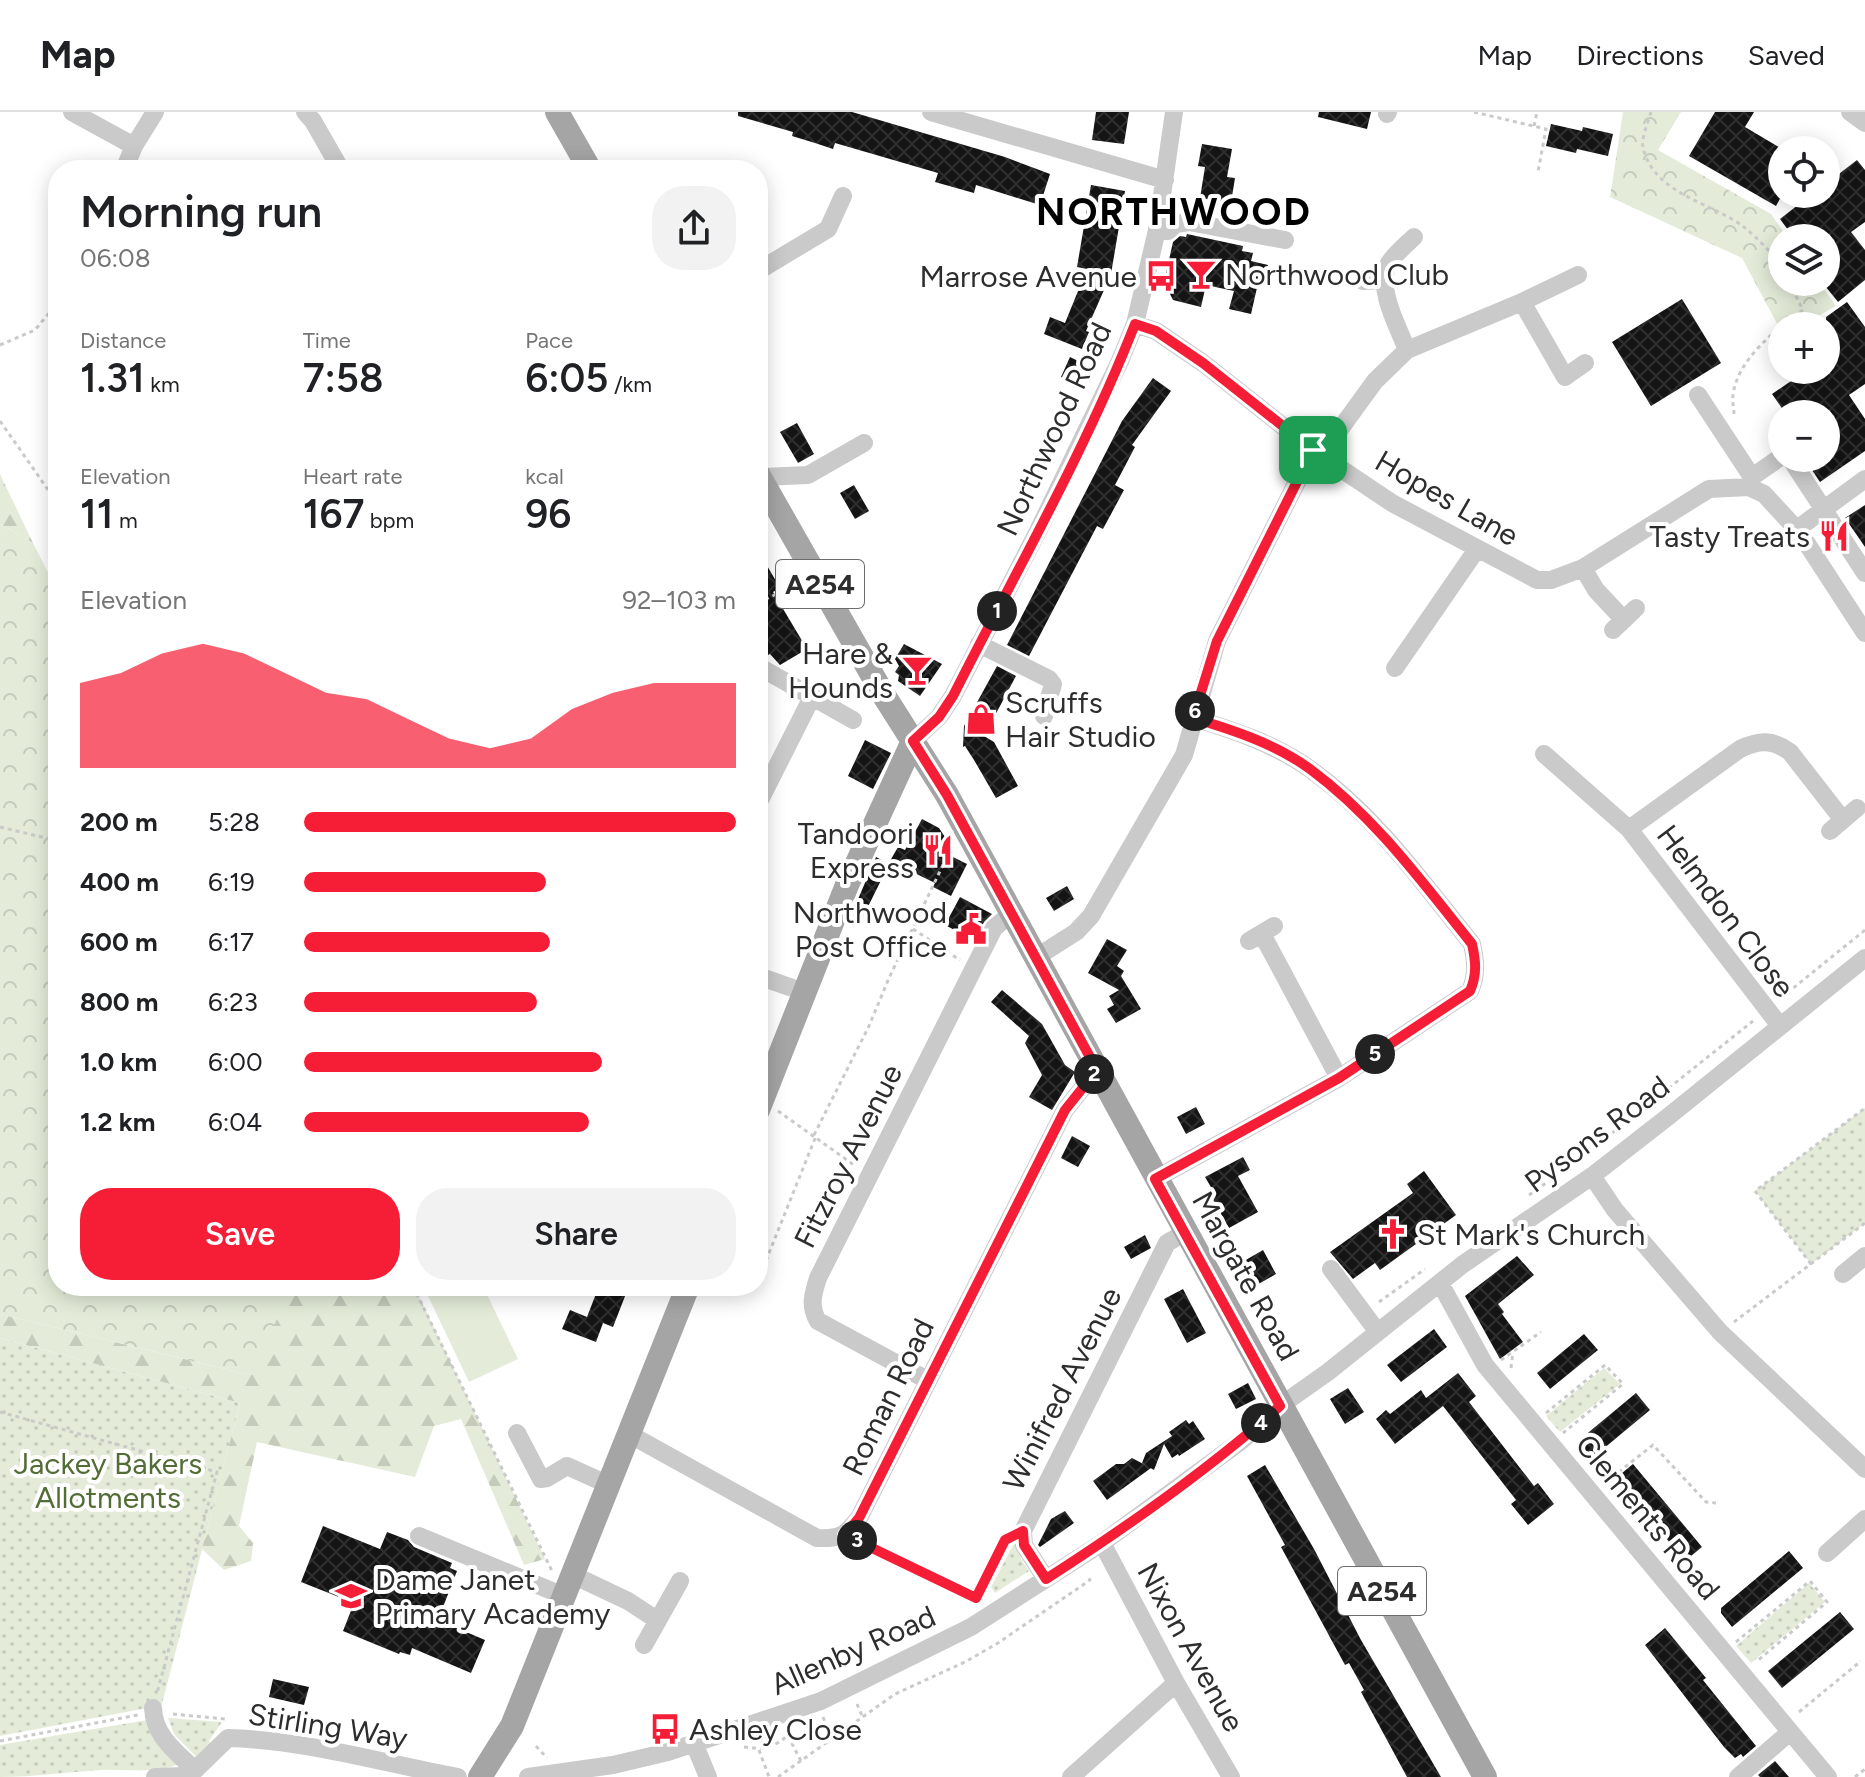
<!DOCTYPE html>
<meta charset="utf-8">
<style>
body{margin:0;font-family:Figtree,sans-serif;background:#f2f2f2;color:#202124;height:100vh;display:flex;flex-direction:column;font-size:30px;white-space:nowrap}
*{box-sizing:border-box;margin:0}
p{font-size:26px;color:#757577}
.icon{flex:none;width:44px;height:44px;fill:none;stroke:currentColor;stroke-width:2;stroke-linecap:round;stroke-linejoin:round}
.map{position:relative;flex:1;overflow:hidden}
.sheet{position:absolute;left:48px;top:48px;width:720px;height:1136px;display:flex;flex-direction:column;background:#fff;border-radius:32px;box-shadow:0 4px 20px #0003}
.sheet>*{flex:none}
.buttons{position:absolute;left:1768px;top:24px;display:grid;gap:16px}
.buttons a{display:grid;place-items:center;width:72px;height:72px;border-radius:50%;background:#fff;box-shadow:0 4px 20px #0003;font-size:40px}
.pin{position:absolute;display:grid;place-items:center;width:68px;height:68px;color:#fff;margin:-34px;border-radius:16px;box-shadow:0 4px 12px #0006}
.km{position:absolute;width:40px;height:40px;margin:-20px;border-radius:50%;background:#222;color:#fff;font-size:22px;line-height:40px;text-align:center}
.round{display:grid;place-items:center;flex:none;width:84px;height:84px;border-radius:32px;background:#f2f2f2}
.headline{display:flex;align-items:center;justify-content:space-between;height:136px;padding:0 32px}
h1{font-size:44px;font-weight:600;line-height:60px}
.metrics{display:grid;grid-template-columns:repeat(3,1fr);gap:12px;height:136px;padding:8px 32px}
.metrics div{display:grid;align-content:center}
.metrics b{font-size:40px;font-weight:600}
.metrics small{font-size:22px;font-weight:400}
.metrics p{font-size:22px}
.chart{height:224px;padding:16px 32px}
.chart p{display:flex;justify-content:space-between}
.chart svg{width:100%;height:144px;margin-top:8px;fill:#f61d37;opacity:.7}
.primary-button{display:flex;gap:16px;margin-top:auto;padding:16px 32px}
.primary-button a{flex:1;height:92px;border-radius:32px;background:#f61d37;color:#fff;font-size:32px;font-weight:600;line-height:92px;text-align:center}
.primary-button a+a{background:#f2f2f2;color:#202124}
ul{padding:0 32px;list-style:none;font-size:26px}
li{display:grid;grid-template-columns:128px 96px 1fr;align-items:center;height:60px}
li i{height:20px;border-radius:10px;background:#f61d37}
header{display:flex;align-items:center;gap:48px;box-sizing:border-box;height:112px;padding:0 40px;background:#fff;border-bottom:2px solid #e0e0e0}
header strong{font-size:38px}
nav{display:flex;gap:44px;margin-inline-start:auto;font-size:28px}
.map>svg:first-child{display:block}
</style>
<header>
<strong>Map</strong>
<nav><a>Map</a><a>Directions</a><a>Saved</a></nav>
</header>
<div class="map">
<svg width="1865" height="1665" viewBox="0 0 1865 1665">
<defs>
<pattern id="grass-dots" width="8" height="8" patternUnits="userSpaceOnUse" patternTransform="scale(2)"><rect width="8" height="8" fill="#e4ecd9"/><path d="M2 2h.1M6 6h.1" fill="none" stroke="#c4cbbb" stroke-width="1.8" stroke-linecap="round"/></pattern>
<pattern id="forest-firs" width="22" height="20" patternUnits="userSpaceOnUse" patternTransform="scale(2)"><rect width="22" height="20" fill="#e4ecd9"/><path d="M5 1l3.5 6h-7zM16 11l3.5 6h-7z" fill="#c4cbbb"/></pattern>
<pattern id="park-crowns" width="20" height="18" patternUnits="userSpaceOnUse" patternTransform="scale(2)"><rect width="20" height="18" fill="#e4ecd9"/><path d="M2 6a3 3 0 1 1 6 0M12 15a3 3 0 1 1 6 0" fill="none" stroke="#c4cbbb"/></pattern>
<pattern id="building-cross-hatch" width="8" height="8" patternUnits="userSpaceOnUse" patternTransform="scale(2)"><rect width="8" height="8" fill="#141414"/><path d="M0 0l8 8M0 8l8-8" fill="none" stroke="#2e2e2e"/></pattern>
</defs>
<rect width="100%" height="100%" fill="#fff"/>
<path fill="url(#grass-dots)" d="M1865,996V1111L1811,1152L1755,1079Z
M0,1226L240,1291L161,1596H147L0,1624Z
M1604,1256L1620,1272L1560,1320L1546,1304Z
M1015,1429L1021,1447L1029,1459L995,1481L991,1475Z
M1809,1471L1825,1490L1751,1551L1736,1534Z
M168,1606L222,1610L209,1629L212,1632L197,1646L174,1622Z
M153,1607L182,1651C157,1662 127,1657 101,1658C67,1660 34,1665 0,1665V1633Z"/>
<path fill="url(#forest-firs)" d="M0,362L33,431L0,412Z
M275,1174H414L545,1447L524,1453L461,1307L434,1314L415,1365L257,1330L239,1414L253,1431L251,1449L224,1458L202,1437L240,1291L0,1226V1202L250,1263Z"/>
<path fill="url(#park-crowns)" d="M1623,0H1681L1658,38L1771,102L1788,126H1782V170H1819L1836,194L1800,214H1782V221L1742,146L1610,85Z
M0,412L33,431L58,480V1174H293L250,1263L0,1202Z"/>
<path fill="#e4ecd9" d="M450,1174H483L518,1247L469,1270L428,1184Z"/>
<path fill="url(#building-cross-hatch)" d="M738,0H852L1005,45L1050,62L1040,93L976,73L974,81L935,70L938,61L835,31L833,37L815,31L792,24L793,20L738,4Z
M1096,0H1129L1124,32L1092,28Z
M1319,0H1371L1367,17L1318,5Z
M1715,0H1754L1745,15L1782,37V83L1776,94L1689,44Z
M1551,12L1582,19L1583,15L1613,22L1608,44L1577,37L1576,41L1546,34Z
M1202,32L1232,37L1227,65L1235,66L1231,91L1200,86L1205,55L1198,54Z
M1857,48L1865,58V110L1851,120L1865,138V168L1838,190L1826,175V126H1794L1780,107L1812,82H1826V72Z
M1091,73L1125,79L1111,162L1086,219L1089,220L1082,237L1044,222L1050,205L1065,211L1087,157L1077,155Z
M1187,122L1243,134L1242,139L1253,141L1251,149L1268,153L1264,168L1259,167L1251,202L1229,197L1234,179L1206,173L1201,195L1173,188L1164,170L1173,130L1180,124L1186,125Z
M1682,187L1721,251L1651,294L1612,230Z
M1847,190L1865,215V272L1849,283L1865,307V339L1820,370L1804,346H1826V302H1786L1772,282L1807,258H1826V205Z
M1070,245L1084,252L1075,272L1061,265Z
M1153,266L1171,279L1132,333L1135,335L1115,373L1124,378L1103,417L1097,414L1029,544L1007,533L1122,309Z
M797,311L814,342L798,351L780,320Z
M854,373L869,399L855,407L840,381Z
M1865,393V435L1845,406Z
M758,438L780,476L773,480L807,537L780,553L770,542L766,544L758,539Z
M904,532L942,552L920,584L898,569L899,563L895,560L899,554L895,547Z
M997,554L1016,564L984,624L994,630L1018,674L996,686L974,648L965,634L963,635L964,614Z
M865,628L891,641L873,677L848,664Z
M922,707L939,716L951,734L947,742L967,752L951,784L933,775L935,771L890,749L898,735L905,738Z
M876,745L889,752L860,811L850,806Z
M1067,774L1074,787L1054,799L1046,786Z
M960,785L992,802L984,810L973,832L963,826L964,823L945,813Z
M1107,827L1127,838L1117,854L1124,859L1121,864L1141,897L1116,911L1107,897L1114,893L1109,884L1119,878L1088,861Z
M1002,878L1042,912L1065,953L1075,960L1052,998L1029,985L1042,963L1025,931L1029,924L991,890Z
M1196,995L1205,1012L1186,1022L1177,1005Z
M1072,1024L1090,1034L1078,1055L1061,1046Z
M1243,1045L1250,1058L1238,1064L1258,1100L1229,1116L1211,1084L1215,1082L1205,1065Z
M1424,1059L1456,1103L1380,1158L1375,1151L1353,1167L1330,1140L1413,1081L1407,1072Z
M1145,1123L1151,1136L1131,1147L1124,1135Z
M1263,1138L1276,1162L1257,1173L1244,1149Z
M1517,1144L1534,1163L1498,1192L1504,1200L1502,1202L1523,1230L1500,1247L1465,1184Z
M599,1174H629L613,1215L603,1211L596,1230L562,1217L570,1198L587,1205Z
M1183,1177L1206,1221L1187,1231L1164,1187Z
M1434,1217L1447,1235L1401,1270L1387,1253Z
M1584,1222L1598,1238L1550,1277L1537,1261Z
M1458,1261L1476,1284L1469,1290L1534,1374L1538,1371L1554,1392L1528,1413L1511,1392L1516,1388L1443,1294L1395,1332L1376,1307L1386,1298L1390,1302L1421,1278L1426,1286Z
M1248,1271L1256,1287L1236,1297L1228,1282Z
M1348,1276L1364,1300L1345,1312L1330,1287Z
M1636,1281L1650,1298L1591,1347L1577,1330Z
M1186,1308L1189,1312L1193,1309L1205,1327L1179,1344L1178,1342L1172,1346L1164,1332L1154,1358L1142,1351L1146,1341L1172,1324L1169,1320Z
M1132,1346L1151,1356L1107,1388L1093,1369L1116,1352H1124Z
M1633,1352L1702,1435L1685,1449L1616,1366Z
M1265,1353L1314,1437L1361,1528L1441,1665H1407L1361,1580L1364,1578L1349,1551L1345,1553L1281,1435L1285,1433L1247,1364Z
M1065,1399L1074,1411L1040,1435L1038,1433L1051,1407Z
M323,1414L380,1437L387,1420L408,1428L414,1435L452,1451L450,1456L457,1459L438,1508L485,1528L471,1561L412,1536L410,1543L400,1540L399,1542L343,1519L354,1491L301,1470Z
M1789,1439L1803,1456L1732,1515L1721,1501V1496Z
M1840,1500L1854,1517L1782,1576L1768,1559Z
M1665,1516L1706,1566L1703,1568L1756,1634L1743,1645L1741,1642L1735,1646L1724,1635L1645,1533Z
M273,1567L309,1575L304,1593L269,1585Z
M1775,1649L1789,1665H1760L1758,1663Z"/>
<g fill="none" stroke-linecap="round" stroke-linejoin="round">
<path stroke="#cacaca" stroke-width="3" stroke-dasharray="4 4" stroke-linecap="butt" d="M1474,0L1546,17L1538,60
M1651,0C1648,10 1641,27 1643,36C1655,83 1711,90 1744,115C1757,126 1774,142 1782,157
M1534,14L1537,0
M0,233L35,218L54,195H58
M1734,302C1734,297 1732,289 1733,283C1737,248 1776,217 1803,198L1789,170
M0,309L58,392
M758,491L797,472
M0,715L58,729
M913,817L960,848
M1781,886L1865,818
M778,999L854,1053
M814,1023L869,914L889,866L952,734
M1529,1083L1577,1049L1753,909
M1811,1152L1755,1079L1865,996
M763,1156L816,1024
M413,1174L552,1459
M1379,1190L1425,1157
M1734,1210L1865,1111
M1501,1248L1541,1220
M1511,1256L1513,1240
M0,1300L217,1360L157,1581
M1546,1301L1605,1253L1623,1272L1563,1321
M1606,1370L1653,1333L1706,1390L1716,1391
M859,1429L976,1486
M972,1492L1005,1428
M1736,1530L1810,1469L1827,1490L1756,1550
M857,1592L863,1606
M1799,1600L1861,1549
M173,1602L225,1607
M823,1605L832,1627
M788,1624L801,1649
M0,1629L138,1603
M536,1634L547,1646
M744,1635C761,1638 779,1635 790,1620
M759,1638L769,1665
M778,1665L895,1582L965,1550L998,1531L1090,1468L1087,1464
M1855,1665L1865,1657"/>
<path stroke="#cacaca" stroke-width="18" d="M72,0L134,34
M305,0L313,9L341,58
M931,0L1165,68
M1850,0L1865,11
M1387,2L1388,0
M124,58L134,34L155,0
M1157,118L1168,119L1176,112L1189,110L1285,128
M758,159L828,117L843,84
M1363,169L1385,168
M1522,190L1565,265L1585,251
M1135,212L1156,219L1203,251L1313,338L1392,391L1537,468H1551L1583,456L1709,377L1749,375L1764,382L1800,421L1865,521
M1407,238C1398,214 1377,179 1388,153C1393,143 1406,133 1414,125
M1698,283L1752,365L1749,375
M1322,342L1375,269L1407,238L1522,190L1578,163
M1790,346L1865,461
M760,365L808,363L864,331
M1752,365L1782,344
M1797,417L1865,367
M1583,456L1596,478L1624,508
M1613,518L1636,496
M979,532L1049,567L1053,572L1044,604
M758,554L853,608
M1395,556L1477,437
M913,629L939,605L953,584L1038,419L1120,249L1135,212L1157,118L1174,0
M1544,642L1629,717L1780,914
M758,692L812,585
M1629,717L1740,637C1759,628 1772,627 1790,640L1843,708
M1830,719L1857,696
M1262,822L1339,966
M1249,829L1274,814
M1035,846L1076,820L1091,804L1184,643L1217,529L1313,338
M758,864L804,880
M1592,1064L1615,1098L1720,1220L1865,1357
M1155,1067L1339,966L1470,879C1477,863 1476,850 1472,832C1422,770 1376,704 1310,657C1275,632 1233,618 1193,606
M1331,1157L1377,1219
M1843,1162L1865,1144
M1440,1171L1485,1253L1828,1665
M927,1268L818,1209C809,1194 813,1182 818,1166L994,816L1011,802
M517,1321L541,1367L547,1366L567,1354L609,1373
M629,1322L817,1426C841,1427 844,1424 859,1406L1065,998L1097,958
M419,1424L564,1484
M1102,1431L1176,1571L1231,1665
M1827,1441L1865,1407
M573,1463L628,1489L657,1508
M1046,1467L1024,1433L1023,1419L1167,1131L1186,1120
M644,1533L680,1469
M153,1596C154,1624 176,1640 195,1658
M694,1631L708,1665
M155,1665L183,1664L195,1658L228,1626C305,1628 382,1651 458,1665
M528,1665L613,1653L668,1640L821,1589L971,1515L1102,1431L1241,1329L1280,1294L1328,1260L1462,1153L1592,1064L1669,1004L1865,846
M1071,1665L1176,1571
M1738,1665L1790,1620"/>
<path stroke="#a5a5a5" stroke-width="24" d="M557,0L590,58
M758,362L883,582L947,683L1485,1665
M758,998L847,773L913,629
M480,1665L512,1614L688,1174"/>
</g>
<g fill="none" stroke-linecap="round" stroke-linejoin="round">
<defs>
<path id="route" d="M1135,212L1156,219L1203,251L1313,338L1217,529L1193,606C1233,618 1276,632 1310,657C1375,705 1422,770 1472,832C1476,850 1477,863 1470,879L1339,966L1155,1067L1280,1294C1208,1358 1127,1415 1046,1467L1024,1433L1023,1419L1005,1428L976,1486L845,1423L859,1406L1065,998L1097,958L947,683L913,629L939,605L953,584C1015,461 1085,340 1135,212Z"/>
</defs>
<use href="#route" stroke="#fff" stroke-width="16"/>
<use href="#route" stroke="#f61d37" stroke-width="10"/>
</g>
<defs>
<symbol id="bar-bare" viewBox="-9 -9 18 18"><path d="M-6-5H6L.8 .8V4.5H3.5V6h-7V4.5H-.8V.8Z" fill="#f61d37" stroke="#fff" stroke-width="2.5" paint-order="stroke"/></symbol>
<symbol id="bus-bare" viewBox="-9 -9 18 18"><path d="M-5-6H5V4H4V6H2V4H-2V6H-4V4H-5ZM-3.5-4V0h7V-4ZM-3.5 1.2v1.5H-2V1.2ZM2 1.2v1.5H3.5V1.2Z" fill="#f61d37" stroke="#fff" stroke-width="2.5" paint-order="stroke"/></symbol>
<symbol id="restaurant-bare" viewBox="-9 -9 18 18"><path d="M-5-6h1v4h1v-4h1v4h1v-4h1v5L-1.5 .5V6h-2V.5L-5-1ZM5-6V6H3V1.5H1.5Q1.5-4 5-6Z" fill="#f61d37" stroke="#fff" stroke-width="2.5" paint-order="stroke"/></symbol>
<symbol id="shop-bare" viewBox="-9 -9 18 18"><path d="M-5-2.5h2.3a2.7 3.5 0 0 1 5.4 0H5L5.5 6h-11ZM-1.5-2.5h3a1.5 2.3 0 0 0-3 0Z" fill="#f61d37" stroke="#fff" stroke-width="2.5" paint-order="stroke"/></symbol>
<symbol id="civic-bare" viewBox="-9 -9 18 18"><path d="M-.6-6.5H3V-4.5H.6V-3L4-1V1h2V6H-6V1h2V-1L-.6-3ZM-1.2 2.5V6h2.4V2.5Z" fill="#f61d37" stroke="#fff" stroke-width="2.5" paint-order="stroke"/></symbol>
<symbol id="church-bare" viewBox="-9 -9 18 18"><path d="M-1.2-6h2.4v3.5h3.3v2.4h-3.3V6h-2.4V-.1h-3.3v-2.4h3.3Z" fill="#f61d37" stroke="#fff" stroke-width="2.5" paint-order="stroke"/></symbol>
<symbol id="school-bare" viewBox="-9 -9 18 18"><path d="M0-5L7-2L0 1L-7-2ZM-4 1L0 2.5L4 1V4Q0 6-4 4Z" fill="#f61d37" stroke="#fff" stroke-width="2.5" paint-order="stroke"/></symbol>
</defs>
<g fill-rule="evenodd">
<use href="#bar-bare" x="1179" y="140" width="44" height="44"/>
<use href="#bus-bare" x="1139" y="142" width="44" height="44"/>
<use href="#restaurant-bare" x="1812" y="402" width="44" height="44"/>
<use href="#bar-bare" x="895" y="536" width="44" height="44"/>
<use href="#shop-bare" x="959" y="585" width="44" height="44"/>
<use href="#restaurant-bare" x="916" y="716" width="44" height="44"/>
<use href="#civic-bare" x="949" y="795" width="44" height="44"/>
<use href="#church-bare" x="1371" y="1100" width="44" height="44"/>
<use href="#school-bare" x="329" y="1462" width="44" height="44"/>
<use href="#bus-bare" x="643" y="1595" width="44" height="44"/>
</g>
<g text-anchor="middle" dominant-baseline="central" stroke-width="8" stroke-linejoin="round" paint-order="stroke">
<g fill="#fff" stroke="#6c6c6c" stroke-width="2">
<rect x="776" y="448" width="88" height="48" rx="6"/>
<rect x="1338" y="1455" width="88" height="48" rx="6"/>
</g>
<g font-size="28" font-weight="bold" fill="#2d2d2d">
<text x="820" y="472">A254</text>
<text x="1382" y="1479">A254</text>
</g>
<g font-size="30" fill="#2d2d2d" stroke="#fff" text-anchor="start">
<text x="1225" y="162">Northwood Club</text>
<text x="1137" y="164" text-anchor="end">Marrose Avenue</text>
<text x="1810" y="424" text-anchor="end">Tasty Treats</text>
<text x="893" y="541" text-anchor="end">Hare &amp;<tspan x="893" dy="34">Hounds</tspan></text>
<text x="1005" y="590">Scruffs<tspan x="1005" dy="34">Hair Studio</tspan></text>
<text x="914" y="721" text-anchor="end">Tandoori<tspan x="914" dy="34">Express</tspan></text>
<text x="947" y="800" text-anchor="end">Northwood<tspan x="947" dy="34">Post Office</tspan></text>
<text x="1417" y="1122">St Mark's Church</text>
<text x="375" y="1467">Dame Janet<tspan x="375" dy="34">Primary Academy</tspan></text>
<text x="689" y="1617">Ashley Close</text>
</g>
<g font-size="30" fill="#2d2d2d" stroke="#fff">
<text transform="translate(1054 317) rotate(-65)">Northwood Road</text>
<text transform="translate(1447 386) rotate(30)">Hopes Lane</text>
<text transform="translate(1726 799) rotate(53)">Helmdon Close</text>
<text transform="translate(1597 1022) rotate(-37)">Pysons Road</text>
<text transform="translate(848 1044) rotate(-63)">Fitzroy Avenue</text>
<text transform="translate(1246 1164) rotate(61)">Margate Road</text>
<text transform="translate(1062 1277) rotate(-63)">Winifred Avenue</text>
<text transform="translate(888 1285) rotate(-64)">Roman Road</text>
<text transform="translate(1648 1405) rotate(50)">Clements Road</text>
<text transform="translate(1191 1535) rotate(61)">Nixon Avenue</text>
<text transform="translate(853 1538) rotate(-24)">Allenby Road</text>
<text transform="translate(328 1614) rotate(9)">Stirling Way</text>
</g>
<g font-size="30" fill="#526d36" stroke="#fff">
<text x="108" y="1351">Jackey Bakers<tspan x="108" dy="34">Allotments</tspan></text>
</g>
<g font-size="38" font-weight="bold" letter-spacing="2" fill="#000" stroke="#fff">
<text x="1174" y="100">NORTHWOOD</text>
</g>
</g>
</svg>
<div class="buttons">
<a><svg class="icon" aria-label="locate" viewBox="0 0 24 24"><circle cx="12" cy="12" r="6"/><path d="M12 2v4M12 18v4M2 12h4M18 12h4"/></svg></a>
<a><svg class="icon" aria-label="layers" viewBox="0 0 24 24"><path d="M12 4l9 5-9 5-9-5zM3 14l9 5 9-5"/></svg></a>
<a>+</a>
<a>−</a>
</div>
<div class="pin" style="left:1313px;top:338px;background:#1e9e55"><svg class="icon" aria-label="arrive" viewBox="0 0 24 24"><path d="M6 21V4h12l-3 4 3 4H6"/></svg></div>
<b class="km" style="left:997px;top:499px">1</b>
<b class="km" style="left:1094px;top:962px">2</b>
<b class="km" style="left:857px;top:1428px">3</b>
<b class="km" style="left:1261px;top:1311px">4</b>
<b class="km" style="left:1375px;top:942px">5</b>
<b class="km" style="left:1195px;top:599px">6</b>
<section class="sheet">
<div class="headline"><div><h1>Morning run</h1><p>06:08</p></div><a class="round"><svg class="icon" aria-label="share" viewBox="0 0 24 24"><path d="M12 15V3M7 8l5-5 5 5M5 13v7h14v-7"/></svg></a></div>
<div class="metrics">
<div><p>Distance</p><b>1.31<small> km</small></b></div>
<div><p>Time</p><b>7:58</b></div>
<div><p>Pace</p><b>6:05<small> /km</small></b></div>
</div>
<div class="metrics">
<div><p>Elevation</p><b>11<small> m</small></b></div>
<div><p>Heart rate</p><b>167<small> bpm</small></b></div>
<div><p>kcal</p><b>96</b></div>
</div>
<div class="chart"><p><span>Elevation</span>92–103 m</p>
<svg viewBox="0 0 160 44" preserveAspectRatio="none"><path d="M0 44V18L10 15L20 9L30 6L40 9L50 15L60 21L70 23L80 29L90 35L100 38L110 35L120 26L130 21L140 18L150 18L160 18V44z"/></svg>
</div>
<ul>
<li><b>200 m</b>5:28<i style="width:100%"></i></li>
<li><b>400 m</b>6:19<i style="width:56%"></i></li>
<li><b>600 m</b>6:17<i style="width:57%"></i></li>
<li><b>800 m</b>6:23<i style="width:54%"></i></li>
<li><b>1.0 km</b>6:00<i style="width:69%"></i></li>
<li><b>1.2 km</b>6:04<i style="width:66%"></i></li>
</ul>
<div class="primary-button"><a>Save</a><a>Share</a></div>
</section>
</div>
